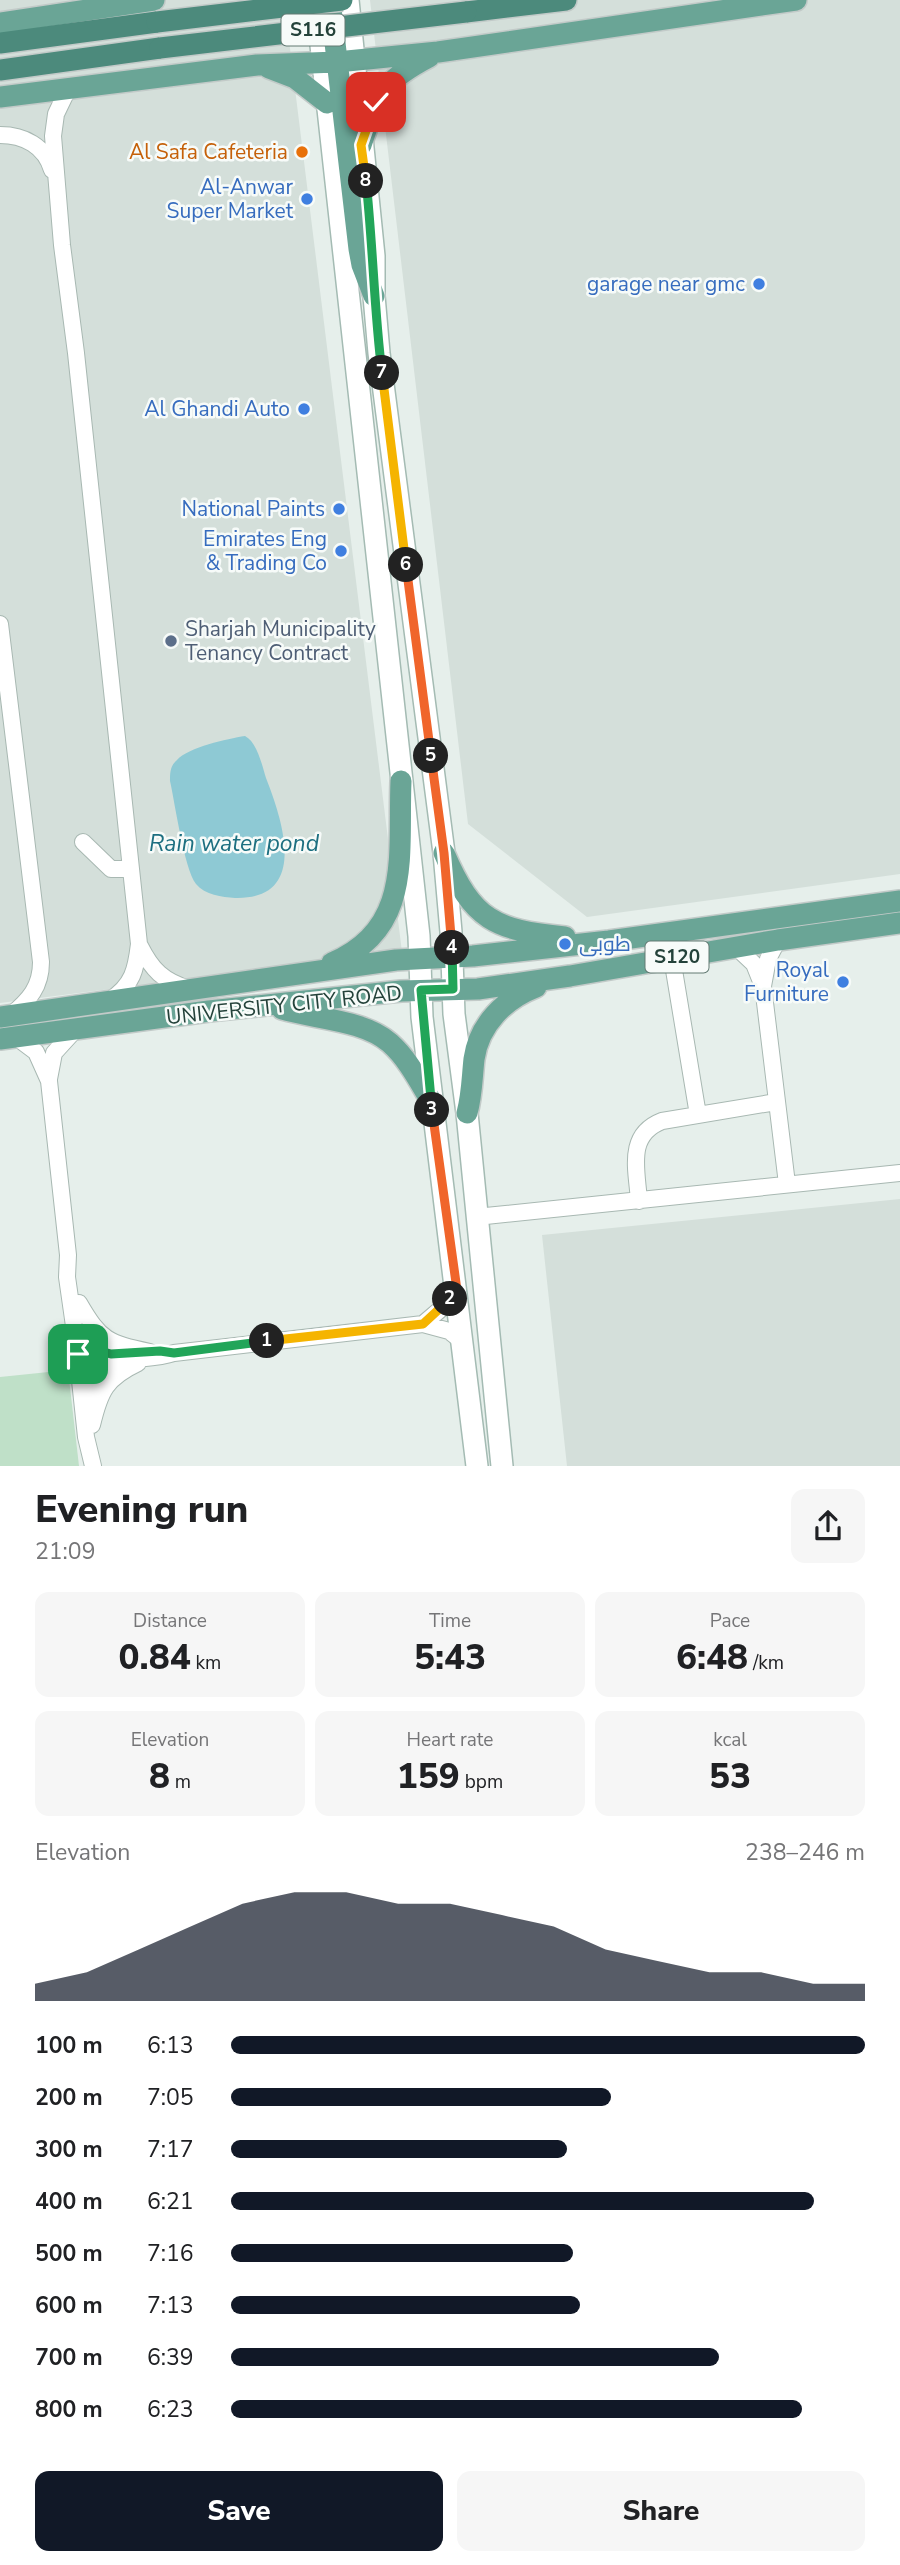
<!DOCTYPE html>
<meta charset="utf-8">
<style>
body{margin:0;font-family:"Nunito Sans",Cairo,sans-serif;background:#f6f6f6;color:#202124;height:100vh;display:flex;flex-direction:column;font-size:26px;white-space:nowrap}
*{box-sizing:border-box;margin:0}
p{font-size:23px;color:#757577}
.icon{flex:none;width:38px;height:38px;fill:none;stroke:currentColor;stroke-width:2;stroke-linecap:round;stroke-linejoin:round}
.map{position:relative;height:1466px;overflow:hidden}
.side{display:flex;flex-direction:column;background:#fff;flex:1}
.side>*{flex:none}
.pin{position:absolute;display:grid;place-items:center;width:60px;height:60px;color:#fff;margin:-30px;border-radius:14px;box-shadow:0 4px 10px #0006}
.km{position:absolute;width:35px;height:35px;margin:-18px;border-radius:50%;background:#222;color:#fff;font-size:19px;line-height:35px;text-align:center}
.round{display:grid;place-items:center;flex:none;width:74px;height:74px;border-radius:14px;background:#f6f6f6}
.summary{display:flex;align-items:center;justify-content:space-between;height:119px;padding:0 35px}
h1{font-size:38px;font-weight:800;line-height:52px}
.stats{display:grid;grid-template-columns:repeat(3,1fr);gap:10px;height:119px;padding:7px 35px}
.stats div{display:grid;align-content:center;border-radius:14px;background:#f6f6f6;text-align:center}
.stats b{font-size:35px;font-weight:800}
.stats small{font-size:19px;font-weight:400}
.stats p{font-size:19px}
.chart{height:196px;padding:14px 35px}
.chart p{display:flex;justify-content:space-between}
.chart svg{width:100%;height:126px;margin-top:7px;fill:#111827;opacity:.7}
.button{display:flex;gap:14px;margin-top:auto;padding:14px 35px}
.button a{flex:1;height:80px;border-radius:14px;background:#111827;color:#fff;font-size:28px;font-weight:800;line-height:80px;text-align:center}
.button a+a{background:#f6f6f6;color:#202124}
ul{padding:0 35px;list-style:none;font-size:23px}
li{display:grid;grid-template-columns:112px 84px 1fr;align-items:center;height:52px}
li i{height:18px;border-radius:9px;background:#111827}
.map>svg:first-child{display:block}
</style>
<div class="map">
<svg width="900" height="1466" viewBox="0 0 900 1466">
<rect width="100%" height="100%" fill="#e6efeb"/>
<path fill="#d4dfda" d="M0,0H284L402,952L0,1003Z
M370,0H900V874L587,917L468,824Z
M900,1199V1466H567L542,1235Z"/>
<path fill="#bfe0c8" d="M68,1370L79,1466H0V1377Z"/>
<path fill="#8ec9d4" d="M245,736C257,742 262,765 266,778C282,819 310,900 235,898C222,897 205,895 196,884C184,868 175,803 170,781C170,773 170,766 177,760C189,747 227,739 245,736Z"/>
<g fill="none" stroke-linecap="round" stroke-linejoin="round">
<defs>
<path id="minor" d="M68,89L56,114L53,136L62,245L76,353L139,944C136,969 133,985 110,1000
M0,135C24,135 45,146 52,170
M0,624L41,962C41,987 29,1000 11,1015
M83,842L111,869H131
M778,940L768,959L763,986L787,1184
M140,946C152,970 163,981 189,989
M736,947L754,964L762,984
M672,958L698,1115
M16,1037L36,1052L49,1081L68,1255L67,1277L78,1354
M49,1079L54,1053L75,1030
M639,1201C637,1170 626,1135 662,1121L776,1102
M476,1217L900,1173
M79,1303C101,1341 108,1343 150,1352
M423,1324L442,1308L457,1290
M75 1362a14 14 0 1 1 28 0a14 14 0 1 1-28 0Z
M101,1367C124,1356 151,1361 174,1353L423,1324L449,1331L463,1342
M79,1371L86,1437L93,1466
M89,1403L90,1387L93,1375
M92,1425C100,1391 106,1378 138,1363"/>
<path id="secondary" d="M316,0L419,936L422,1017L477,1466
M348,0L374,256V296L379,353L444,853L451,932L454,1014L467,1113L502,1466"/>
<path id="primary" d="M330,0L359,249L362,265L374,296
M0,23L154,0
M269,68L295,78L327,103
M0,97L257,65L337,62L438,52L796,0
M361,145C378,95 381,82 429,57
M444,853C473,921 495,930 565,937
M332,963C413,929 398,854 401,781
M282,1009C316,1019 364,1020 390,1043C408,1059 419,1081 431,1101
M0,1017L396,960L473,956L609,941L900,901
M0,1039L209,1011L401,991L478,989L570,976L778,940L900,923
M467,1113C472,1095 472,1077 474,1059C479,1024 505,999 536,987"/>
<path id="trunk" d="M466,12L566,0
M0,43L157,22
M0,70L160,48"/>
</defs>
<use href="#minor" stroke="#a8b8b2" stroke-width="18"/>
<use href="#secondary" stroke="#a4bbb3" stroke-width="24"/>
<use href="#primary" stroke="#c2cac8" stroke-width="24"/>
<use href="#trunk" stroke="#c2cac8" stroke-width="24"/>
<use href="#minor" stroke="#fff" stroke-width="16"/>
<use href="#secondary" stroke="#fff" stroke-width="21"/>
<use href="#primary" stroke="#6aa596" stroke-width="21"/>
<use href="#trunk" stroke="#4c8a7c" stroke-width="21"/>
<defs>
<path id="trunk-bridge" d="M157,22L342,0
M160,48L466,12"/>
</defs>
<use href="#trunk-bridge" stroke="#c2cac8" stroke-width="24" stroke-linecap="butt"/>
<use href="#trunk-bridge" stroke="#4c8a7c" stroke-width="21"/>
</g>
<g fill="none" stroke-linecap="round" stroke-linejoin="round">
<defs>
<path id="split-1" d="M78,1354L89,1348L111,1354L160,1351L174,1353L267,1341"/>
<path id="split-2" d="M267,1341L423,1324L450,1299"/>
<path id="split-3" d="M432,1110L457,1290L450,1299"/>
<path id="split-4" d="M432,1110L421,990L453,989L452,948"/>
<path id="split-5" d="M431,756L444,853L452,948"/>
<path id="split-6" d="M406,565L431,756"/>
<path id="split-7" d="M382,373L406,565"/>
<path id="split-8" d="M366,181C373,245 374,309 382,373"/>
<path id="split-9" d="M366,181L361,145L376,102"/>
</defs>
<use href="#split-1" stroke="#fff" stroke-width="14"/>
<use href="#split-2" stroke="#fff" stroke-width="14"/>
<use href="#split-3" stroke="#fff" stroke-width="14"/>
<use href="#split-4" stroke="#fff" stroke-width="14"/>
<use href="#split-5" stroke="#fff" stroke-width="14"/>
<use href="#split-6" stroke="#fff" stroke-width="14"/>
<use href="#split-7" stroke="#fff" stroke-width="14"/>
<use href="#split-8" stroke="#fff" stroke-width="14"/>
<use href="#split-9" stroke="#fff" stroke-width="14"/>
<use href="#split-1" stroke="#22a559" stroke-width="9"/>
<use href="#split-2" stroke="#f5b400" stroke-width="9"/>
<use href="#split-3" stroke="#f0652b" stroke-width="9"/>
<use href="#split-4" stroke="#22a559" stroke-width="9"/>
<use href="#split-5" stroke="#f0652b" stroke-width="9"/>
<use href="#split-6" stroke="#f0652b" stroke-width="9"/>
<use href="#split-7" stroke="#f5b400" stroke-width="9"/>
<use href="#split-8" stroke="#22a559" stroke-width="9"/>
<use href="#split-9" stroke="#f5b400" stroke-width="9"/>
</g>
<circle fill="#e8710a" stroke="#f7fbf9" stroke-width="2.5" cx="302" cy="152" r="7"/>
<g fill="#3f7fe0" stroke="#f7fbf9" stroke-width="2.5">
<circle cx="307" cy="199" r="7"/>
<circle cx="759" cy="284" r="7"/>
<circle cx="304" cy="409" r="7"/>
<circle cx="339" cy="509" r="7"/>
<circle cx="341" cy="551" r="7"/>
<circle cx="565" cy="944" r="7"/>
<circle cx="843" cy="982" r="7"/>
</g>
<circle fill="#5c6f8a" stroke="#f7fbf9" stroke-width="2.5" cx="171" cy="641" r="7"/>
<g text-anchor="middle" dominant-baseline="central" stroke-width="5" stroke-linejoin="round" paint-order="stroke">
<g fill="#f7fbf9" stroke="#637a73" stroke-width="2">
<rect x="281.5" y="14.5" width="63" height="31" rx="5"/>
<rect x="645.5" y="941.5" width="63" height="31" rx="5"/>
</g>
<g font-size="19" font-weight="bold" fill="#24423a">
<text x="313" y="30">S116</text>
<text x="677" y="957">S120</text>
</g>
<g font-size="21" fill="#c56008" stroke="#f7fbf9" text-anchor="end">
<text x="288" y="152">Al Safa Cafeteria</text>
</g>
<g font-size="21" fill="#366cbe" stroke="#f7fbf9" text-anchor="end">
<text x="293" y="187">Al-Anwar<tspan x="293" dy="24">Super Market</tspan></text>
<text x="745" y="284">garage near gmc</text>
<text x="290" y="409">Al Ghandi Auto</text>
<text x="325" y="509">National Paints</text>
<text x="327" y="539">Emirates Eng<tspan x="327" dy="24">&amp; Trading Co</tspan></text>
<text x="579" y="944" text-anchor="start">طوبى</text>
<text x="829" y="970">Royal<tspan x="829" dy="24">Furniture</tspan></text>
</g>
<g font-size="21" fill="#4e5e75" stroke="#f7fbf9" text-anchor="start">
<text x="185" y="629">Sharjah Municipality<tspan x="185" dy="24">Tenancy Contract</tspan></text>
</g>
<g font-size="21" fill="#24423a" stroke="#f7fbf9">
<text transform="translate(284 1005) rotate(-6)">UNIVERSITY CITY ROAD</text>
</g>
<g font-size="23" font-style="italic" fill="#1c6f80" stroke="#f7fbf9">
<text x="234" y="843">Rain water pond</text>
</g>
</g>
</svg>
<div class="pin" style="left:78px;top:1354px;background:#1e9e55"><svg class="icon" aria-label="arrive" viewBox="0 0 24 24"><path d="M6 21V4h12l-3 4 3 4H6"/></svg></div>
<div class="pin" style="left:376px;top:102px;background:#d93025"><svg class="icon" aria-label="check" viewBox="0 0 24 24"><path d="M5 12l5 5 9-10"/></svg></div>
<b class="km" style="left:267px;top:1341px">1</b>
<b class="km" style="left:450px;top:1299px">2</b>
<b class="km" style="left:432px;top:1110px">3</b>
<b class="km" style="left:452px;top:948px">4</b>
<b class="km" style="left:431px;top:756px">5</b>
<b class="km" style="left:406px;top:565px">6</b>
<b class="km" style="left:382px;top:373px">7</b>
<b class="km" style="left:366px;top:181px">8</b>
</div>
<section class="side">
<div class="summary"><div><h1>Evening run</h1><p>21:09</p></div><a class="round"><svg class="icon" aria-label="share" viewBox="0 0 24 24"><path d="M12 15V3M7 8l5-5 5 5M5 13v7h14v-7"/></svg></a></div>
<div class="stats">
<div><p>Distance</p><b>0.84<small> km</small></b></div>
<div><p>Time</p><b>5:43</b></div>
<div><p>Pace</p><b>6:48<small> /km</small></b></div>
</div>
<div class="stats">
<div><p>Elevation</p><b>8<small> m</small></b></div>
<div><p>Heart rate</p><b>159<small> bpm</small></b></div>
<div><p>kcal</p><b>53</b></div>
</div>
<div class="chart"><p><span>Elevation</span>238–246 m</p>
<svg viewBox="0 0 160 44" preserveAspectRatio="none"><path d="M0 44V38L10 34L20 26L30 18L40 10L50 6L60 6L70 10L80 10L90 14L100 18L110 26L120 30L130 34L140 34L150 38L160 38V44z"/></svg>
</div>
<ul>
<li><b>100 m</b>6:13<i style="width:100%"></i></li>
<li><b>200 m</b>7:05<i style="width:60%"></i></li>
<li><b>300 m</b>7:17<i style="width:53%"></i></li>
<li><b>400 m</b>6:21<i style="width:92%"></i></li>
<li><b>500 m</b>7:16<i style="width:54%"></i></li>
<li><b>600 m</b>7:13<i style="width:55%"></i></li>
<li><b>700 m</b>6:39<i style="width:77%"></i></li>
<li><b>800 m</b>6:23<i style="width:90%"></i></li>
</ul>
<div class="button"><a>Save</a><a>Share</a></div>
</section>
